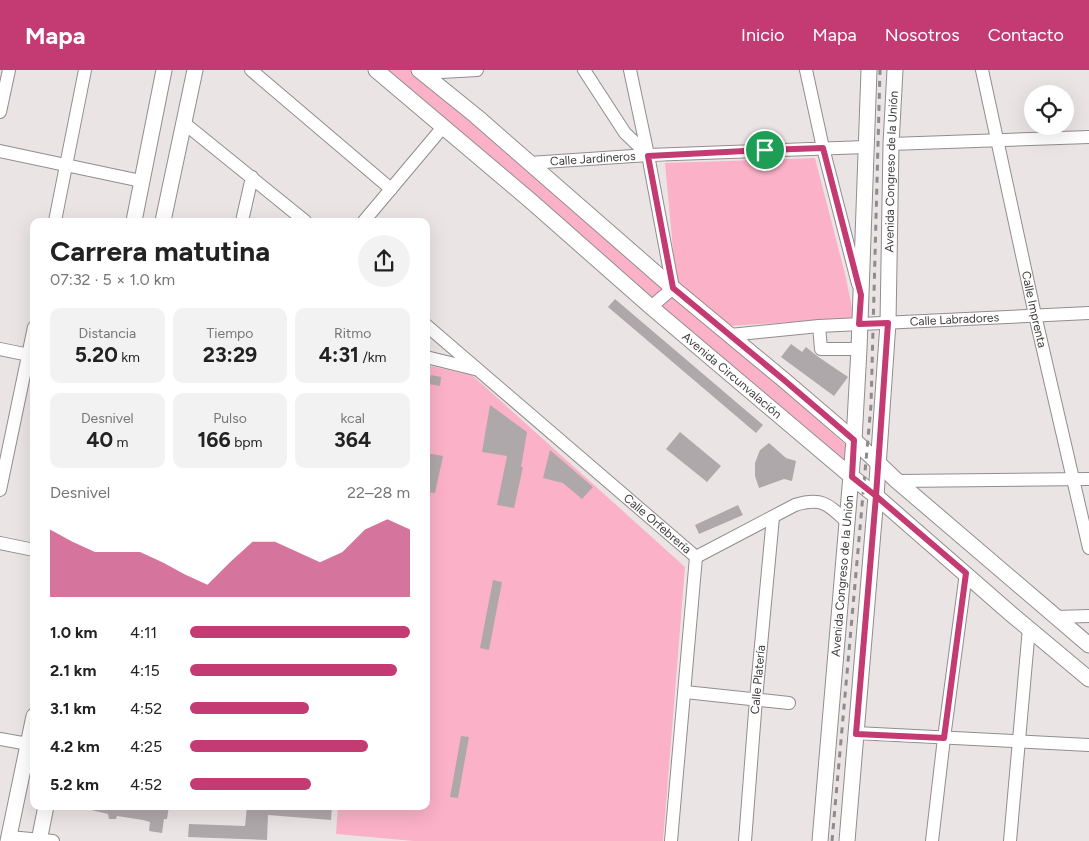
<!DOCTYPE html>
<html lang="es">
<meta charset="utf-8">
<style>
body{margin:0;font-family:Figtree,sans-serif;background:#f2f2f2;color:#222;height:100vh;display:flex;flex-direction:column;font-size:19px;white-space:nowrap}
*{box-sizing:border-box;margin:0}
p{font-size:16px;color:#767676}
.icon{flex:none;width:28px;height:28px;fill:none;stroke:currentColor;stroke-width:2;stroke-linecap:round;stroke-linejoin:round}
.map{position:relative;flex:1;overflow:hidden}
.details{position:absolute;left:30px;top:148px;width:400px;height:592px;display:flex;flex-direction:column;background:#fff;border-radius:10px;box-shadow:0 5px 20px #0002}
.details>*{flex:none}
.tools{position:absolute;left:1024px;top:15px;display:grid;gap:10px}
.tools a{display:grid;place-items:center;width:50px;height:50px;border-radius:50%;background:#fff;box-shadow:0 5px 20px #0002;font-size:25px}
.pin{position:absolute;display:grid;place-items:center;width:42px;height:42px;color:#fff;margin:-21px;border:2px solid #fff;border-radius:50%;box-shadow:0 1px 5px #0007}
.round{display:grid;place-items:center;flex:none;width:52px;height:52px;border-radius:26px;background:#f2f2f2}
.headline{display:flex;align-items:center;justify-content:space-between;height:85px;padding:0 20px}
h1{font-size:28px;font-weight:700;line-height:38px}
.stats{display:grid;grid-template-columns:repeat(3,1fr);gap:8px;height:85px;padding:5px 20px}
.stats div{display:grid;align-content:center;border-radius:10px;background:#f2f2f2;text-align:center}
.stats b{font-size:21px;font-weight:700}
.stats small{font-size:14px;font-weight:400}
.stats p{font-size:14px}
.chart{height:140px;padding:10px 20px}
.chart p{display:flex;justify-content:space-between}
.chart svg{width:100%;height:90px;margin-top:5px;fill:#c43a73;opacity:.7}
ul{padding:0 20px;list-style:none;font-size:16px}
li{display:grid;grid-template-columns:80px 60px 1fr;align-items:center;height:38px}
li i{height:12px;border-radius:6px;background:#c43a73}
header{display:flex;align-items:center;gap:30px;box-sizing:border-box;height:70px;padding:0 25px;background:#c43a73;color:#fff}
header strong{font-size:24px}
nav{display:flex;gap:28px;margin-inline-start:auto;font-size:18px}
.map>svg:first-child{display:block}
</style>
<header>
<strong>Mapa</strong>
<nav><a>Inicio</a><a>Mapa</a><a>Nosotros</a><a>Contacto</a></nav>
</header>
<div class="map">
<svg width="1089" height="771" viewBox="0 0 1089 771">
<rect width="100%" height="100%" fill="#ebe4e5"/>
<path fill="#fbb1c8" d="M381,0H410L677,223L665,93L815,88L846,208L854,248L714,257L847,376L846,392L738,305Z
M426,295L472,305L685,497L663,771H414L336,764L338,736H426Z"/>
<path fill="#afa8aa" d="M615,229L763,355L756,363L608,237Z
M791,274L802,282L806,277L817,286L848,307L834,326L781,287Z
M431,305L441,307L440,316L429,314Z
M490,335L527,362L521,397H523L514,438L497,435L507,386L482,382Z
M680,362L721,396L707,412L666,379Z
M769,373L786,388L796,391L792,411L784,409L759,418L755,406V393L760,380Z
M550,380L593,417L582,429L563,413L543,408Z
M426,383L443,386L435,423L426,422Z
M738,435L743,445L699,464L695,455Z
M493,510L502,512L489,580L480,578Z
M461,666L469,667L458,728L450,727Z
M88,736H169L167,749H164L162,763L149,761L150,752L143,750L117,746L116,749H109L108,744L87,739Z
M247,736H332L331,750L268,745L267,770L188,767L189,754L245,756Z"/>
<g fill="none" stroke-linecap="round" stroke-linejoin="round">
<defs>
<g id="minor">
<path d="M251,0L391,119"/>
<path d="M584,0L625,63L648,85"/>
<path d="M630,0L648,85L673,218L651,237"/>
<path d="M806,0L823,78L858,214"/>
<path id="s1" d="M982,0L1035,245L1089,478"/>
<path d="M423,3L477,0"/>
<path d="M0,42L9,0"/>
<path d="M184,53L305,151"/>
<path d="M891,74L1089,67"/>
<path d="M0,81L141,111"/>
<path id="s2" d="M529,93L648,85L866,77"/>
<path d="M55,151L85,0"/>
<path d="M242,151L252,107"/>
<path d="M364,151L443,57"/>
<path id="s3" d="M426,255L696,487"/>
<path d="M819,256L821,279H859"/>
<path id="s4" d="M730,265L819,256L1089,243"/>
<path d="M0,279L34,286"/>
<path d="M426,287L475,299"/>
<path d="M897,411L1089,409"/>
<path d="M0,420L34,257"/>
<path d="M0,473L34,480"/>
<path d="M696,487L795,435C822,427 828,434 847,452"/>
<path d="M1056,547L1089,546"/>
<path d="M685,622L789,633"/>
<path d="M856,663L1089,675"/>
<path d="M0,669L28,674"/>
<path d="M9,767L53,771"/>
<path d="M671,771L696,487"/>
<path id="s5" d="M745,771L756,629L773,447"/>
<path d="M932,771L944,668L966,503"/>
<path d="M1010,771L1029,558"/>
</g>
<g id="major">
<path id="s6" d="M376,0L532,132L651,237L852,407L876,426L1010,543L1089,609"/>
<path d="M419,0L476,46L673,218L784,310L854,370L897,411L1089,575"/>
<path d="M134,151L164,0"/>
<path d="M163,151L195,0"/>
<path d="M8,771L34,646"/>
<path d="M39,771L46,736"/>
<path id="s7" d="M820,771L854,370L859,279L869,0"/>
<path id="s8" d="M847,771L876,426L888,253L891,74L895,0"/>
</g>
</defs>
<use href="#minor" stroke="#938c8e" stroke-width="14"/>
<use href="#major" stroke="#938c8e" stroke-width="17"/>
<use href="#minor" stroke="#fff" stroke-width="12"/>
<use href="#major" stroke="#fff" stroke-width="15"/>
<path stroke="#8f8a8b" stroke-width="3" stroke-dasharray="6 6" stroke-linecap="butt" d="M832,771L871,335L880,0"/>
</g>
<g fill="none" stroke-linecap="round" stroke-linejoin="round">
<defs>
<path id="route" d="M765,80L648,86L673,218L784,310L854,370L852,407L876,426L856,664L944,668L966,503L876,426L888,253L859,254L861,225L823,78L765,80"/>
</defs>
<use href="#route" stroke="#fff" stroke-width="10"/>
<use href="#route" stroke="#c43a73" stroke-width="6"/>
</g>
<g text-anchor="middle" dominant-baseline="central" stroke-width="5" stroke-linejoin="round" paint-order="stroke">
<g font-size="12" fill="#3e3b3c" stroke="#fff">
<text stroke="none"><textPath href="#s2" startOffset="64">Calle Jardineros</textPath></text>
<text stroke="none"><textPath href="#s8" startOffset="671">Avenida Congreso de la Unión</textPath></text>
<text stroke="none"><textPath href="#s1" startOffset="245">Calle Imprenta</textPath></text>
<text stroke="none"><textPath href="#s4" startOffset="225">Calle Labradores</textPath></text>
<text stroke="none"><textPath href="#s6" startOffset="469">Avenida Circunvalación</textPath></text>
<text stroke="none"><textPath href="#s3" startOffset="305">Calle Orfebrería</textPath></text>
<text stroke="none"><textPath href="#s7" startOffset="266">Avenida Congreso de la Unión</textPath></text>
<text stroke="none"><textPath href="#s5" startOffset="162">Calle Platería</textPath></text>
</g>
</g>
</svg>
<div class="tools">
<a><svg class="icon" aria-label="locate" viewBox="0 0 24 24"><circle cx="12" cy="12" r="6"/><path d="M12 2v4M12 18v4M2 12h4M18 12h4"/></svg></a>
</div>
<div class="pin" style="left:765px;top:80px;background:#1e9e55"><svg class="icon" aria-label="arrive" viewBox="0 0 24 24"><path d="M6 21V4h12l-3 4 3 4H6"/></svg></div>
<section class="details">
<div class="headline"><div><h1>Carrera matutina</h1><p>07:32 · 5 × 1.0 km</p></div><a class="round"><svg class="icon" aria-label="share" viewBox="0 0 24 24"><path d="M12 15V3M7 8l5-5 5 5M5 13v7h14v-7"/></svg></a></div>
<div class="stats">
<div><p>Distancia</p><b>5.20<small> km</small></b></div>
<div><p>Tiempo</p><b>23:29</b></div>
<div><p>Ritmo</p><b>4:31<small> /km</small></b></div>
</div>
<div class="stats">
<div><p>Desnivel</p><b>40<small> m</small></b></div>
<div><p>Pulso</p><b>166<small> bpm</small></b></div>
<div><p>kcal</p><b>364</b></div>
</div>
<div class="chart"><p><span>Desnivel</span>22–28 m</p>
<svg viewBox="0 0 160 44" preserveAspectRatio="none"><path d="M0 44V11L10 17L20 22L30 22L40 22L50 27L60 33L70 38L80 27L90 17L100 17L110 22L120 27L130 22L140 11L150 6L160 11V44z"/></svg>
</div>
<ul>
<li><b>1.0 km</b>4:11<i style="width:100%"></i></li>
<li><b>2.1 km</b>4:15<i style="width:94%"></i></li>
<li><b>3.1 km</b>4:52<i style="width:54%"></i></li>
<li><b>4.2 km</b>4:25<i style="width:81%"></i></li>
<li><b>5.2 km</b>4:52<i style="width:55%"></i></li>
</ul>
</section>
</div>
